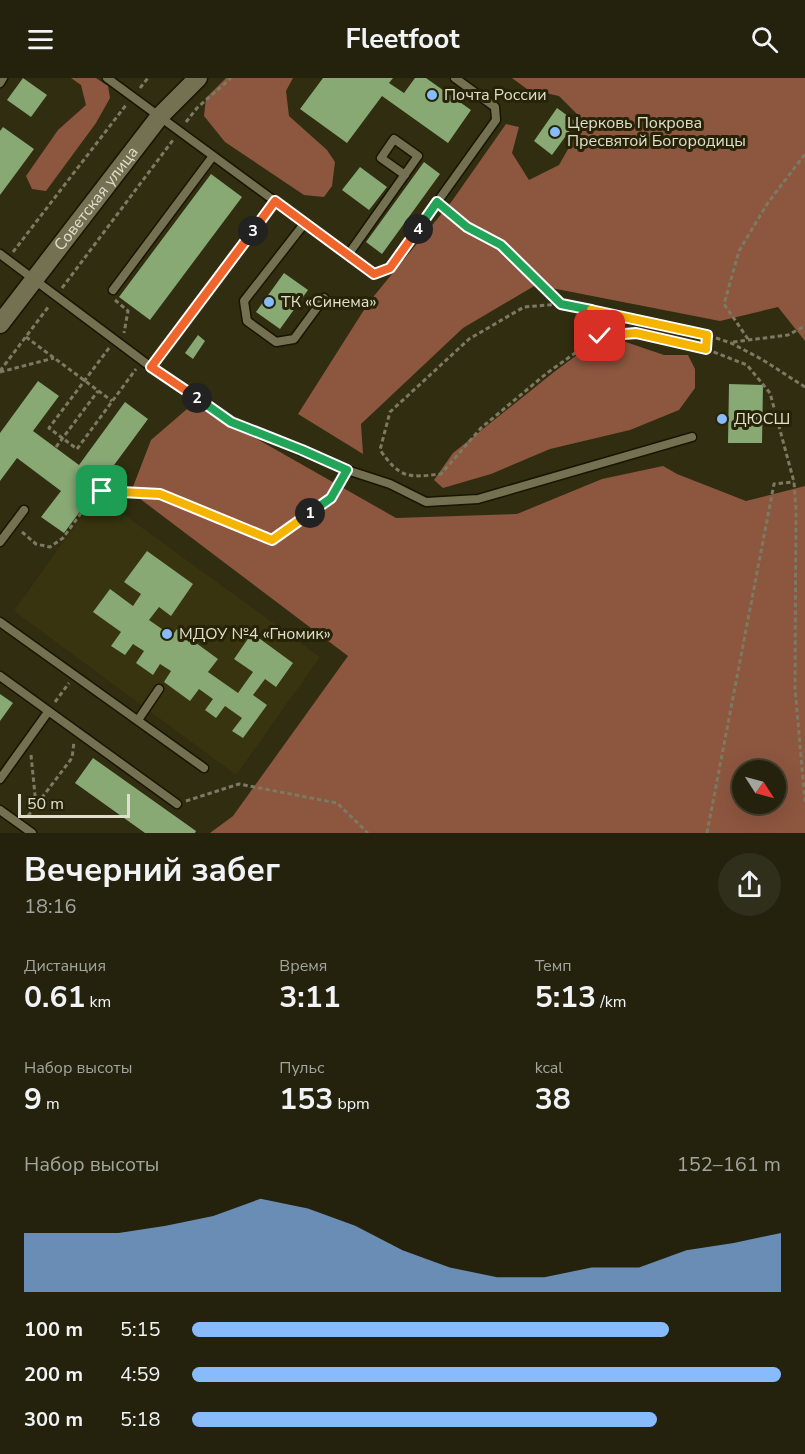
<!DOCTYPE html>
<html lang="ru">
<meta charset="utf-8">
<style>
body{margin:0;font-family:"Nunito Sans",sans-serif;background:#302f1b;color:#f1f3f6;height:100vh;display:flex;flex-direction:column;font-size:22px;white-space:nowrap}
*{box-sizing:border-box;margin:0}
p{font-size:20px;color:#a3a49d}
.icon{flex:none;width:33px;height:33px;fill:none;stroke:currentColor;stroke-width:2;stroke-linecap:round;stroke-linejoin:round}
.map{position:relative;height:755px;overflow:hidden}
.sheet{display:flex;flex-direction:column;background:#24220d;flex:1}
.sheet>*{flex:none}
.needle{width:39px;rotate:126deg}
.fabs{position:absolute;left:732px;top:682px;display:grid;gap:12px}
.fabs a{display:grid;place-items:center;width:54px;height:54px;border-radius:50%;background:#24220d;box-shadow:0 6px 24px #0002,0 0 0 2px #413f2e;font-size:30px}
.scale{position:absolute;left:18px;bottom:15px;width:112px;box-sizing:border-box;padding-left:6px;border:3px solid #e0dfce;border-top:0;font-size:16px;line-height:21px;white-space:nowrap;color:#e0dfce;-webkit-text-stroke:4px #262307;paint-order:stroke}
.pin{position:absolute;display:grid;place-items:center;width:51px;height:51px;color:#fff;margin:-26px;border-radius:12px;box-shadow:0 3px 9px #0006}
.km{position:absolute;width:30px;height:30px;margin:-15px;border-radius:50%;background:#222;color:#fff;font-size:16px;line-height:30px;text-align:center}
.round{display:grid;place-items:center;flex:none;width:63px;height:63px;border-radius:32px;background:#302f1b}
.overview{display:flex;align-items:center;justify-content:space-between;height:102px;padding:0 24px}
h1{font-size:33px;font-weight:700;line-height:45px}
.metrics{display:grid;grid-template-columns:repeat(3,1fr);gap:9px;height:102px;padding:6px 24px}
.metrics div{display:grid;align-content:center}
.metrics b{font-size:30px;font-weight:700}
.metrics small{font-size:16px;font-weight:400}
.metrics p{font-size:16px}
.chart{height:168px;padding:12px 24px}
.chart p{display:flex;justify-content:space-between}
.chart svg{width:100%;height:108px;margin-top:6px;fill:#87bbfb;opacity:.7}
ul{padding:0 24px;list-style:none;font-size:20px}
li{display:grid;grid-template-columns:96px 72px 1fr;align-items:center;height:45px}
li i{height:15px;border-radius:8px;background:#87bbfb}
header{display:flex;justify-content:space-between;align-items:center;height:78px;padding:0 24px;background:#24220d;font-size:27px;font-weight:700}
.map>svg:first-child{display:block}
</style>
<header><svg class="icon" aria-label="menu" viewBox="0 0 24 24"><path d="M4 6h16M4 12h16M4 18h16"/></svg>Fleetfoot<svg class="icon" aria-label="search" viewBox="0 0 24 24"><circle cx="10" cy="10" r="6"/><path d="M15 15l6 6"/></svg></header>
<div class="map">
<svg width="805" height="755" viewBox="0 0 805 755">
<rect width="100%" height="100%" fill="#302d11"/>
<path fill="#37340f" d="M97,417L320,579L236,697L14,533Z"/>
<path fill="#8d563f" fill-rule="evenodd" d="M71,0H96L108,8L110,20L96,45L46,113L32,111L26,98L58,52L86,27L81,7Z
M226,0H293L286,13L289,38L327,72L335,84L332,108L324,119L304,117L225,64L204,38L206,20Z
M512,0H805V263L778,229L720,243L536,207L463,250L361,346L363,376L298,336L369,224L452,123L506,46L519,49L512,75L529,102L559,87L584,43L559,18L527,11Z
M620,262L664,277H688L695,291V310L679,332L630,352L550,371L491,396L443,410L434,402L453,375L554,294L596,263Z
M194,325L396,440L517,436L602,401L663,388L677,396L746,423L805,408V755H210L233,738L348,578L131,414L151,362ZM742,693H776V726H742Z"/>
<path fill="#88a874" d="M23,0L47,17L31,39L7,22Z
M323,0H393L389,5L404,15L415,0H426L471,32L448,65L382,18L347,65L300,31Z
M557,30L576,44L552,77L534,63Z
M3,49L34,71L0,117V53Z
M424,84L440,96L382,176L366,164Z
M360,89L387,109L369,132L342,112Z
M211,96L242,119L150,242L119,219Z
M284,195L308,212L280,251L256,234Z
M198,257L205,263L193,281L185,275Z
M38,303L59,318L33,353L79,387L125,324L148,341L64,455L41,439L61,413L17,380L0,403V355Z
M729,306L763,307L762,365H728Z
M147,473L193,506L171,538L159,529L149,542L172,558L177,551L218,581L208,594L238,615L253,594L234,581L252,555L293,585L276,609L265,601L253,617L267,627L243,660L232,653L242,640L225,628L216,640L205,632L213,621L199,611L190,623L164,604L171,593L160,586L153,597L136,585L144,573L133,566L125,577L111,568L121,554L93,534L110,511L133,528L141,516L124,504Z
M0,616L13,625L0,643Z
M93,680L196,753L195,755H145L75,705Z"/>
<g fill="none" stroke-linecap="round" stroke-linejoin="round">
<defs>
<path id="lane" d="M107,0L374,196L390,190L496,42L495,29L455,0
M0,5L3,0
M304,146L244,223L247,243L276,264L294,261L324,220
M0,176L151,289L231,344L347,392L390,406L426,424L478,421L692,359
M348,177L418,78L394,61L381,80L405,97
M113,212L213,78
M151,289L275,123
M271,462L331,420L347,392
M0,464L24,432
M0,544L204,690
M0,598L177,726
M138,642L159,611
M0,701L48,634
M0,732L32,755"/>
<g id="secondary">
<path id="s1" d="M0,246L160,38L198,0"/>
</g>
</defs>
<use href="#lane" stroke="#181500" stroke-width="11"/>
<use href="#secondary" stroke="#181500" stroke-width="21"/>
<path stroke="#7c7a63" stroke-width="3" stroke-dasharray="4.5 3" stroke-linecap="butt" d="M140,10L148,0
M186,44L197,30L231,0
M445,131L467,149L501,167L561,226
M13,174L126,27
M62,210L173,62
M115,222L128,233L124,255
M26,259L112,323
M748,261L724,226L739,173L767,126L805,76
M733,264L788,257L805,248
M109,270L49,350L77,371L136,291
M706,271L707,257
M0,293L49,228
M0,294L54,280
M805,309L763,282L731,265L707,257L561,226L524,229L469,261L390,334L380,372C400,400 407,400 441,396L481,350L547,295L599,258L636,255L706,271L747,287L770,315L794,404L796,432L795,610L805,724
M56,369L98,313
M22,454L36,466L50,469L63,460L95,416L102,413L160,416L261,458
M55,624L69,605
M31,677L36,727
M186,723L239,706L337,725L368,755
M28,738L72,680L74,664
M707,755L774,406L794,404"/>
<use href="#lane" stroke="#747153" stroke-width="8"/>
<use href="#secondary" stroke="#747153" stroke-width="18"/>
</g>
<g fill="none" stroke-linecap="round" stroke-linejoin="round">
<defs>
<path id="split-1" d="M102,413L160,416L272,462L310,435"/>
<path id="split-2" d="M197,320L231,344L302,372L347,392L331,420L310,435"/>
<path id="split-3" d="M197,320L151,289L253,153"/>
<path id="split-4" d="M253,153L275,123L374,196L390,190L418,151"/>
<path id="split-5" d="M418,151L437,124L467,149L501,167L561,226L591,232"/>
<path id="split-6" d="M591,232L707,257L706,271L636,255L600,258"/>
</defs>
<use href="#split-1" stroke="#fff" stroke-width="12"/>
<use href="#split-2" stroke="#fff" stroke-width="12"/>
<use href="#split-3" stroke="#fff" stroke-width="12"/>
<use href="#split-4" stroke="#fff" stroke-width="12"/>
<use href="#split-5" stroke="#fff" stroke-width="12"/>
<use href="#split-6" stroke="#fff" stroke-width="12"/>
<use href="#split-1" stroke="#f5b400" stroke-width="8"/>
<use href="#split-2" stroke="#22a559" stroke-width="8"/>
<use href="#split-3" stroke="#f0652b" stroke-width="8"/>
<use href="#split-4" stroke="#f0652b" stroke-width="8"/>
<use href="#split-5" stroke="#22a559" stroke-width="8"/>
<use href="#split-6" stroke="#f5b400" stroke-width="8"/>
</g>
<g fill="#87bbfb" stroke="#262307" stroke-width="2">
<circle cx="432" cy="17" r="6"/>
<circle cx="555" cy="54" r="6"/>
<circle cx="269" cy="224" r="6"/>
<circle cx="722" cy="341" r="6"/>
<circle cx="167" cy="556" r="6"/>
</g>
<g text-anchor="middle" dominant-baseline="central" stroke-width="6" stroke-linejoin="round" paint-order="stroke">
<g font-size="16" fill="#e0dfce" stroke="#262307" text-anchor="start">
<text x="444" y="17">Почта России</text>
<text x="567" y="45">Церковь Покрова<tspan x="567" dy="18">Пресвятой Богородицы</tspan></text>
<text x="281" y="224">ТК «Синема»</text>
<text x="734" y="341">ДЮСШ</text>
<text x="179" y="556">МДОУ №4 «Гномик»</text>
</g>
<g font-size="16" fill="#e0dfce" stroke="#262307">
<text stroke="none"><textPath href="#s1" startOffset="158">Советская улица</textPath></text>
</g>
</g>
</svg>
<div class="fabs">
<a><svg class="needle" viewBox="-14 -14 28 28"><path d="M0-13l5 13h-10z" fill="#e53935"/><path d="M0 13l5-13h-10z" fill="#a3a49d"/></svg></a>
</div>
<div class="scale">50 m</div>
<div class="pin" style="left:102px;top:413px;background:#1e9e55"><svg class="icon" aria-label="arrive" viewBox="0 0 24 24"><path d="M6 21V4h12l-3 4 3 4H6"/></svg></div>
<div class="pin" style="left:600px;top:258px;background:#d93025"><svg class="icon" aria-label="check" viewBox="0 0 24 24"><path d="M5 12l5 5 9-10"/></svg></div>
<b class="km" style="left:310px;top:435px">1</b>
<b class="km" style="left:197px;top:320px">2</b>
<b class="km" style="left:253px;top:153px">3</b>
<b class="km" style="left:418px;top:151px">4</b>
</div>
<section class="sheet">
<div class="overview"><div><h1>Вечерний забег</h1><p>18:16</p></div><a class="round"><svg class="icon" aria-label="share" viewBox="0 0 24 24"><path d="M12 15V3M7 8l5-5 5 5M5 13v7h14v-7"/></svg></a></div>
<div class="metrics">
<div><p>Дистанция</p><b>0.61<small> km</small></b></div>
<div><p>Время</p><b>3:11</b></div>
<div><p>Темп</p><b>5:13<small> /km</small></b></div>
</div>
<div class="metrics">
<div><p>Набор высоты</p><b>9<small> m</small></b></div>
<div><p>Пульс</p><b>153<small> bpm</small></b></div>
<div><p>kcal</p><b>38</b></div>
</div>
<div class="chart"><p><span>Набор высоты</span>152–161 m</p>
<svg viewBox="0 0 160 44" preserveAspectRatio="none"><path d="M0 44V20L10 20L20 20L30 17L40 13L50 6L60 10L70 17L80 27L90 34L100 38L110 38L120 34L130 34L140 27L150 24L160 20V44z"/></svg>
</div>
<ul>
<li><b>100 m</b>5:15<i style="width:81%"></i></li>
<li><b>200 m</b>4:59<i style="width:100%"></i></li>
<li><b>300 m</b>5:18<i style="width:79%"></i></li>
</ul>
</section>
